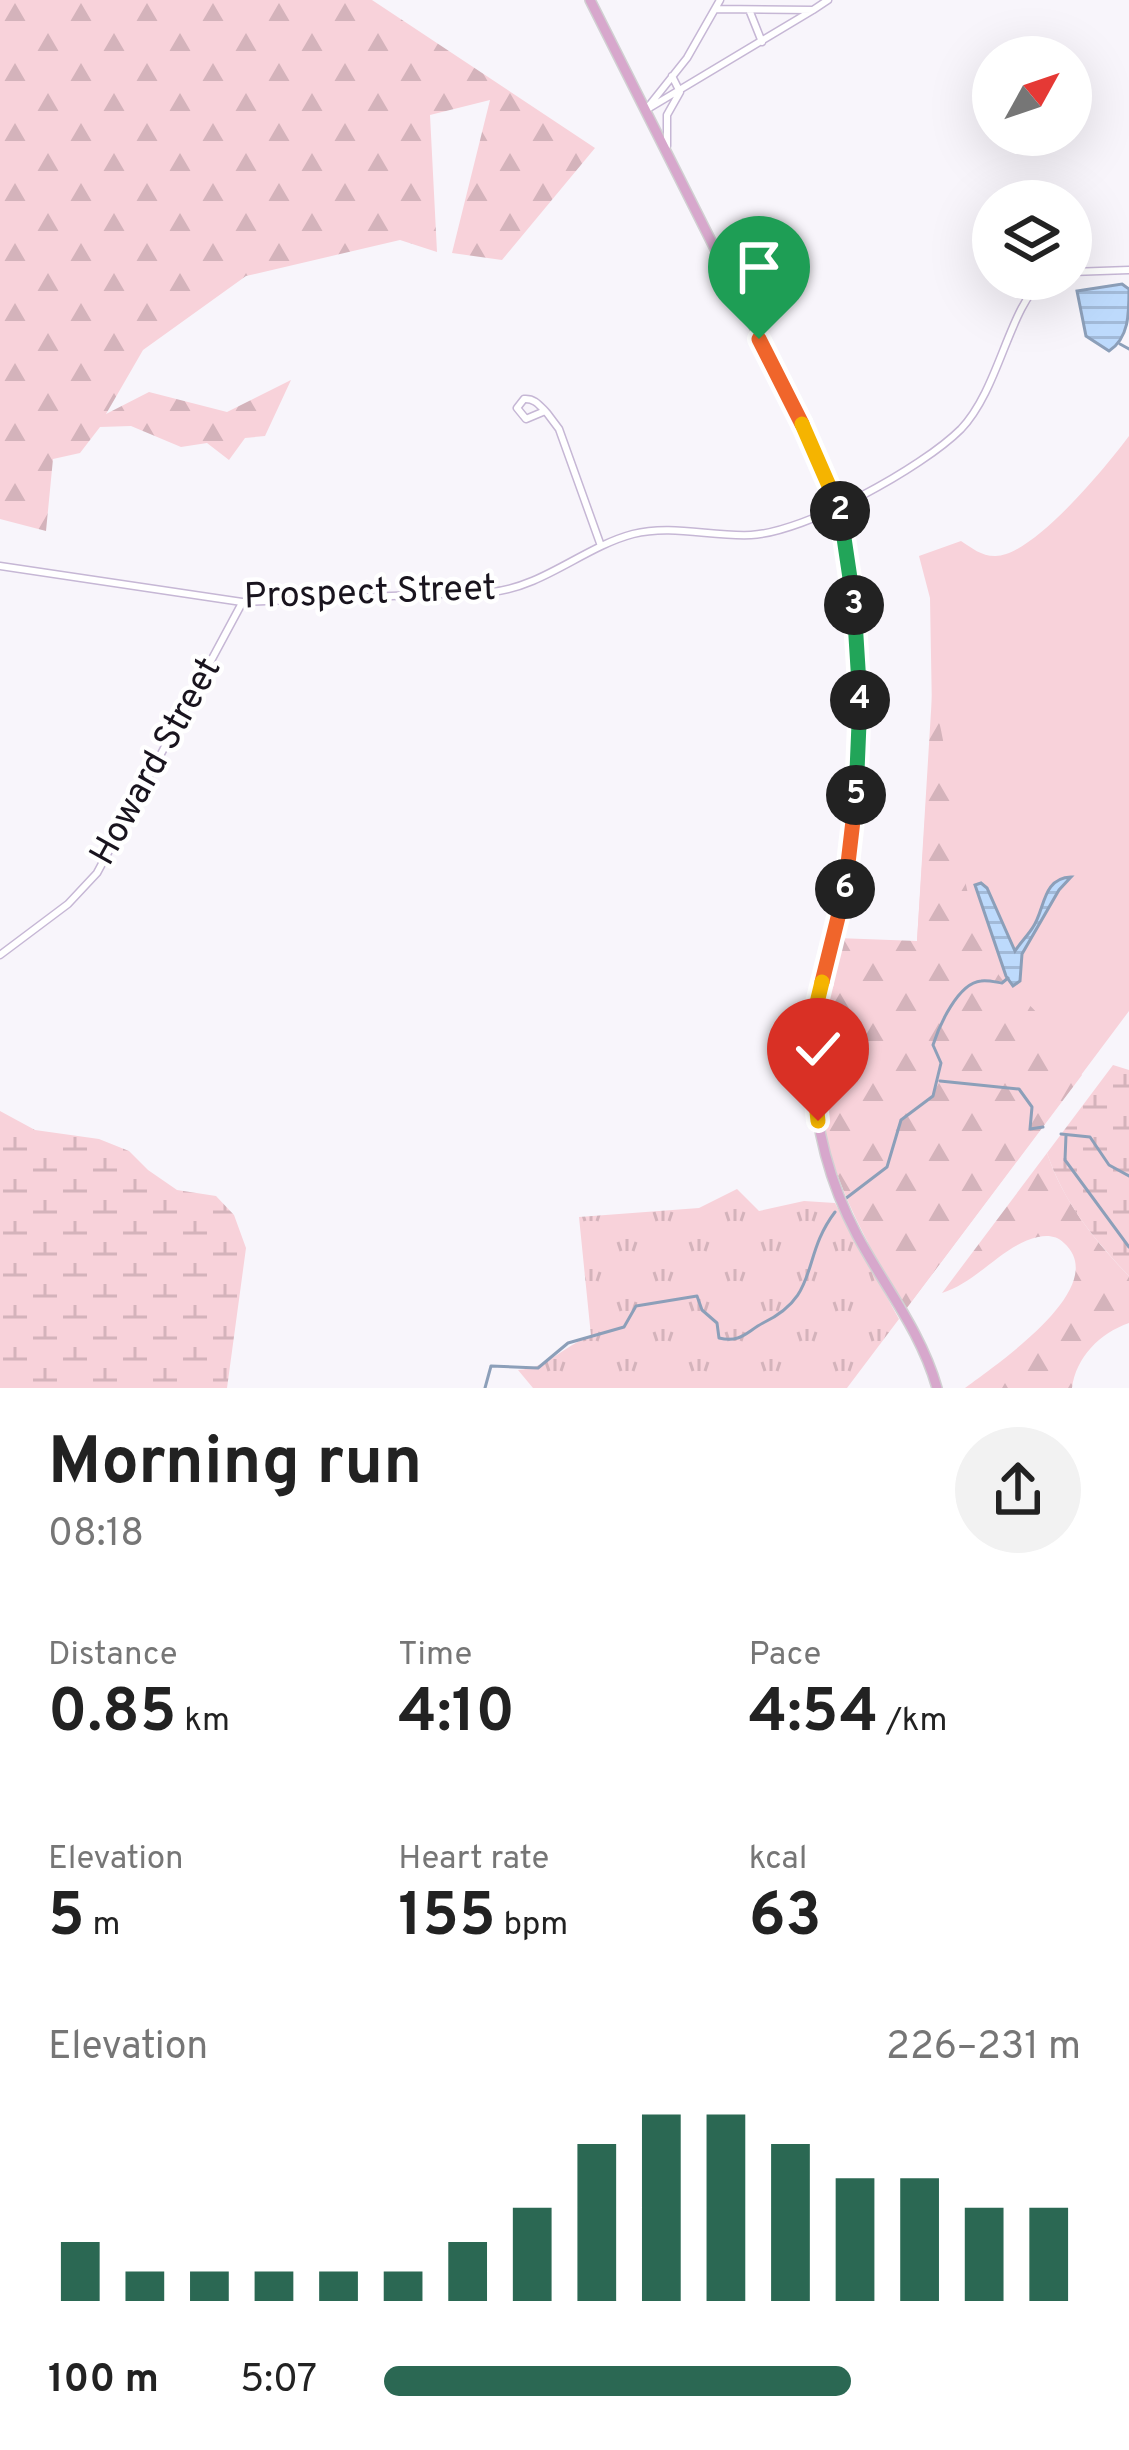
<!DOCTYPE html>
<meta charset="utf-8">
<style>
body{margin:0;font-family:Overpass,sans-serif;background:#f2f2f2;color:#222;height:100vh;display:flex;flex-direction:column;font-size:45px;white-space:nowrap}
*{box-sizing:border-box;margin:0}
p{font-size:39px;color:#767676}
.icon{flex:none;width:66px;height:66px;fill:none;stroke:currentColor;stroke-width:2;stroke-linecap:round;stroke-linejoin:round}
.map{position:relative;height:1388px;overflow:hidden}
.drawer{display:flex;flex-direction:column;background:#fff;flex:1}
.drawer>*{flex:none}
.needle{width:78px;rotate:50deg}
.fabs{position:absolute;left:972px;top:36px;display:grid;gap:24px}
.fabs a{display:grid;place-items:center;width:120px;height:120px;border-radius:50%;background:#fff;box-shadow:0 12px 48px #0002;font-size:60px}
.pin{position:absolute;display:grid;place-items:center;width:102px;height:102px;color:#fff;margin:-123px -51px;border-radius:50% 50% 50% 0;rotate:-45deg;box-shadow:0 0 12px #0007}
.pin .icon{rotate:45deg}
.km{position:absolute;width:60px;height:60px;margin:-30px;border-radius:50%;background:#222;color:#fff;font-size:33px;line-height:60px;text-align:center}
.round{display:grid;place-items:center;flex:none;width:126px;height:126px;border-radius:63px;background:#f2f2f2}
.head{display:flex;align-items:center;justify-content:space-between;height:204px;padding:0 48px}
h1{font-size:66px;font-weight:700;line-height:90px}
.stats{display:grid;grid-template-columns:repeat(3,1fr);gap:18px;height:204px;padding:12px 48px}
.stats div{display:grid;align-content:center}
.stats b{font-size:60px;font-weight:700}
.stats small{font-size:33px;font-weight:400}
.stats p{font-size:33px}
.chart{height:336px;padding:24px 48px}
.chart p{display:flex;justify-content:space-between}
.chart svg{width:100%;height:216px;margin-top:12px;stroke:#2b6853;stroke-width:6}
ul{padding:0 48px;list-style:none;font-size:39px}
li{display:grid;grid-template-columns:192px 144px 1fr;align-items:center;height:90px}
li i{height:30px;border-radius:15px;background:#2b6853}
.map>svg:first-child{display:block}
</style>
<div class="map">
<svg width="1129" height="1388" viewBox="0 0 1129 1388">
<defs>
<pattern id="forest-firs" width="22" height="20" patternUnits="userSpaceOnUse" patternTransform="scale(3)"><rect width="22" height="20" fill="#f8d2da"/><path d="M5 1l3.5 6h-7zM16 11l3.5 6h-7z" fill="#d4b3bb"/></pattern>
<pattern id="wetland-marsh" width="20" height="14" patternUnits="userSpaceOnUse" patternTransform="scale(3)"><rect width="20" height="14" fill="#f8d2da"/><path d="M1 5h8M5 5V1M11 12h8M15 12V8" fill="none" stroke="#d4b3bb"/></pattern>
<pattern id="park-tufts" width="24" height="20" patternUnits="userSpaceOnUse" patternTransform="scale(3)"><rect width="24" height="20" fill="#f8d2da"/><path d="M3 7l-1-3M5 7V3M7 7l1-3M15 17l-1-3M17 17v-4M19 17l1-3" fill="none" stroke="#d4b3bb"/></pattern>
<pattern id="water-rules" width="6" height="5" patternUnits="userSpaceOnUse" patternTransform="scale(3)"><rect width="6" height="5" fill="#bddafc"/><path d="M0 2.5h6" fill="none" stroke="#a2bad8"/></pattern>
</defs>
<rect width="100%" height="100%" fill="#f8f5fb"/>
<path fill="#f8d2da" d="M1129,436V1011L906,1309L868,1246L917,941L932,712L930,598L919,556L961,541C972,548 981,556 995,556C1032,557 1107,466 1129,436Z"/>
<path fill="url(#forest-firs)" d="M0,0H372L595,148L502,260L452,253L490,100L430,115L437,252L400,240L246,276L143,350L106,414L149,392L227,412L291,380L265,436L245,438L229,460L207,443L181,447L131,426L100,427L80,453L53,459L46,531L0,519Z
M932,695C959,782 951,884 994,967C1005,988 1022,996 1038,1014C1054,1033 1067,1054 1082,1075L906,1309C822,1169 798,1102 837,938L917,941Z
M1047,1153C1063,1201 1094,1240 1129,1276V1323C1100,1333 1076,1357 1072,1388H965C995,1365 1113,1287 1064,1243C1057,1236 1048,1235 1038,1237C1002,1245 978,1282 942,1293Z"/>
<path fill="url(#wetland-marsh)" d="M1113,1065L1129,1070V1276C1093,1238 1064,1203 1047,1153Z
M0,1111L35,1130L99,1139L129,1151L148,1170L177,1190L216,1196L234,1215L246,1248L227,1388H0Z"/>
<path fill="url(#park-tufts)" d="M737,1189L759,1211L804,1201L835,1203L899,1319L847,1388H533L518,1370C547,1369 564,1345 591,1336L579,1217L699,1208Z"/>
<path fill="url(#water-rules)" stroke="#8c9fb9" stroke-width="3" d="M1122,284L1129,289C1129,314 1129,338 1109,351L1086,336L1077,291Z
M1071,877L1059,890L1022,954L1020,981L1013,986L1006,976L975,885L981,883L987,888L1015,951C1020,943 1029,934 1033,927C1045,910 1042,878 1071,877Z"/>
<g fill="none" stroke-linecap="round" stroke-linejoin="round">
<path stroke="#8c9fb9" stroke-width="3" d="M1120,344L1129,349
M940,1081L1019,1089L1032,1107L1030,1129L1043,1127
M1061,1134L1090,1137L1109,1165L1129,1176
M1066,1135L1065,1160L1129,1247
M845,1199L887,1167L901,1120L933,1096L941,1063L933,1045C939,1026 958,983 981,981C988,980 995,982 1002,983L1008,978
M485,1388L491,1366L538,1368L568,1343L624,1327L636,1306L697,1296L702,1310L717,1323L719,1338C741,1343 746,1332 763,1323C821,1295 800,1258 835,1212"/>
<defs>
<path id="street" d="M715,9L813,10L828,0
M750,12L762,42
M648,107L687,58L720,0
M646,110L813,10
M667,146V115L680,92L672,76
M1071,272L1129,270
M545,411L526,419L517,408L524,399C535,398 540,406 547,413L559,429L601,546
M0,566L242,602L491,592C543,587 584,547 633,534C672,524 712,537 751,535C806,532 922,468 961,429C1000,388 1009,306 1044,279
M0,955L68,904L97,873L242,603"/>
<path id="primary" d="M590,0L820,458C870,581 869,733 851,863C841,933 809,997 813,1069C815,1128 829,1182 857,1235C884,1286 921,1331 937,1388"/>
</defs>
<use href="#street" stroke="#c6b7d5" stroke-width="9"/>
<use href="#primary" stroke="#d1d0d2" stroke-width="12"/>
<use href="#street" stroke="#fff" stroke-width="6"/>
<use href="#primary" stroke="#d7a7cc" stroke-width="9"/>
</g>
<g fill="none" stroke-linecap="round" stroke-linejoin="round">
<defs>
<path id="split-1" d="M759,339L802,424"/>
<path id="split-2" d="M802,424L840,511"/>
<path id="split-3" d="M840,511L854,605"/>
<path id="split-4" d="M854,605L860,700"/>
<path id="split-5" d="M856,795L860,700"/>
<path id="split-6" d="M845,889L856,795"/>
<path id="split-7" d="M822,982L845,889"/>
<path id="split-8" d="M813,1076L815,1011L822,982"/>
<path id="split-9" d="M813,1076L818,1121"/>
</defs>
<use href="#split-1" stroke="#fff" stroke-width="24"/>
<use href="#split-2" stroke="#fff" stroke-width="24"/>
<use href="#split-3" stroke="#fff" stroke-width="24"/>
<use href="#split-4" stroke="#fff" stroke-width="24"/>
<use href="#split-5" stroke="#fff" stroke-width="24"/>
<use href="#split-6" stroke="#fff" stroke-width="24"/>
<use href="#split-7" stroke="#fff" stroke-width="24"/>
<use href="#split-8" stroke="#fff" stroke-width="24"/>
<use href="#split-9" stroke="#fff" stroke-width="24"/>
<use href="#split-1" stroke="#f0652b" stroke-width="15"/>
<use href="#split-2" stroke="#f5b400" stroke-width="15"/>
<use href="#split-3" stroke="#22a559" stroke-width="15"/>
<use href="#split-4" stroke="#22a559" stroke-width="15"/>
<use href="#split-5" stroke="#22a559" stroke-width="15"/>
<use href="#split-6" stroke="#f0652b" stroke-width="15"/>
<use href="#split-7" stroke="#f0652b" stroke-width="15"/>
<use href="#split-8" stroke="#f5b400" stroke-width="15"/>
<use href="#split-9" stroke="#f5b400" stroke-width="15"/>
</g>
<g text-anchor="middle" dominant-baseline="central" stroke-width="9" stroke-linejoin="round" paint-order="stroke">
<g font-size="36" fill="#19141e" stroke="#fff">
<text transform="translate(370 594) rotate(-2)">Prospect Street</text>
<text transform="translate(157 762) rotate(-61)">Howard Street</text>
</g>
</g>
</svg>
<div class="fabs">
<a><svg class="needle" viewBox="-14 -14 28 28"><path d="M0-13l5 13h-10z" fill="#e53935"/><path d="M0 13l5-13h-10z" fill="#767676"/></svg></a>
<a><svg class="icon" aria-label="layers" viewBox="0 0 24 24"><path d="M12 4l9 5-9 5-9-5zM3 14l9 5 9-5"/></svg></a>
</div>
<div class="pin" style="left:759px;top:339px;background:#1e9e55"><svg class="icon" aria-label="arrive" viewBox="0 0 24 24"><path d="M6 21V4h12l-3 4 3 4H6"/></svg></div>
<div class="pin" style="left:818px;top:1121px;background:#d93025"><svg class="icon" aria-label="check" viewBox="0 0 24 24"><path d="M5 12l5 5 9-10"/></svg></div>
<b class="km" style="left:840px;top:511px">2</b>
<b class="km" style="left:854px;top:605px">3</b>
<b class="km" style="left:860px;top:700px">4</b>
<b class="km" style="left:856px;top:795px">5</b>
<b class="km" style="left:845px;top:889px">6</b>
</div>
<section class="drawer">
<div class="head"><div><h1>Morning run</h1><p>08:18</p></div><a class="round"><svg class="icon" aria-label="share" viewBox="0 0 24 24"><path d="M12 15V3M7 8l5-5 5 5M5 13v7h14v-7"/></svg></a></div>
<div class="stats">
<div><p>Distance</p><b>0.85<small> km</small></b></div>
<div><p>Time</p><b>4:10</b></div>
<div><p>Pace</p><b>4:54<small> /km</small></b></div>
</div>
<div class="stats">
<div><p>Elevation</p><b>5<small> m</small></b></div>
<div><p>Heart rate</p><b>155<small> bpm</small></b></div>
<div><p>kcal</p><b>63</b></div>
</div>
<div class="chart"><p><span>Elevation</span>226–231 m</p>
<svg viewBox="0 0 160 44" preserveAspectRatio="none"><path d="M5 44V32M15 44V38M25 44V38M35 44V38M45 44V38M55 44V38M65 44V32M75 44V25M85 44V12M95 44V6M105 44V6M115 44V12M125 44V19M135 44V19M145 44V25M155 44V25"/></svg>
</div>
<ul>
<li><b>100 m</b>5:07<i style="width:67%"></i></li>
</ul>
</section>
